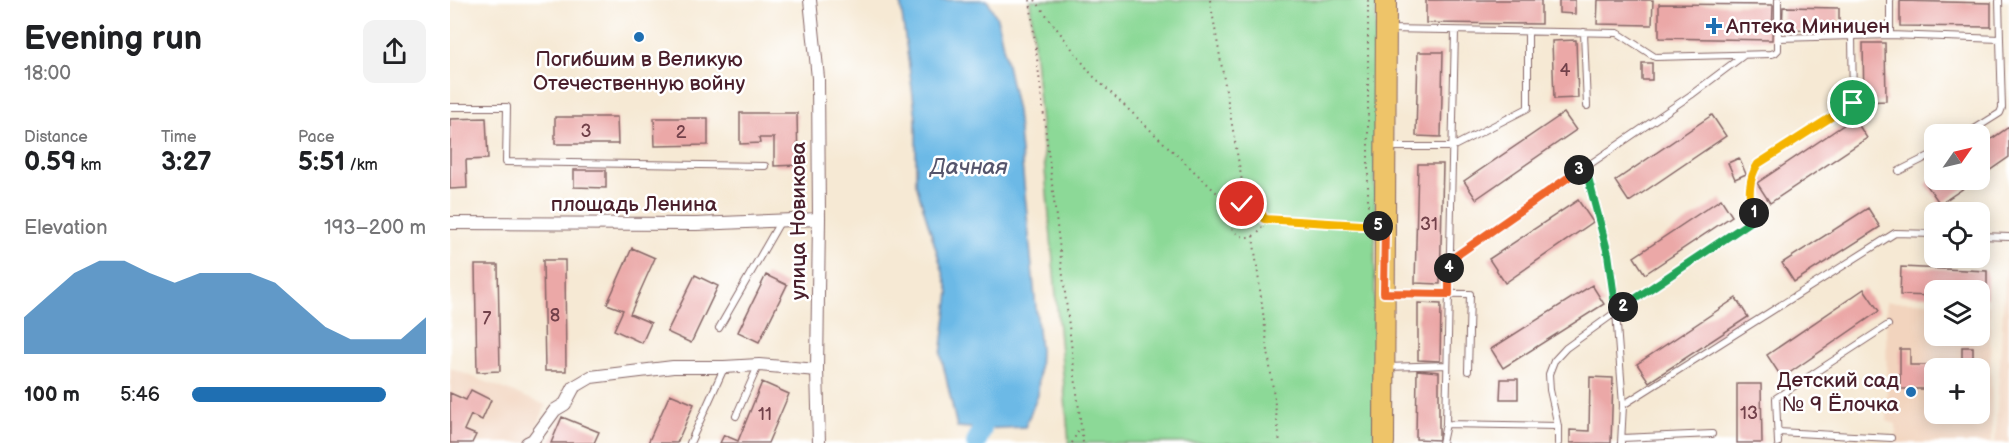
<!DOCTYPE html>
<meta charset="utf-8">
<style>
body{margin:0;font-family:"Balsamiq Sans",sans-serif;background:#f2f2f2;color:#202124;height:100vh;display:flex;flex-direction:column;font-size:22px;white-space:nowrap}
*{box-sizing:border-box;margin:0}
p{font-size:20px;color:#757577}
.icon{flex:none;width:33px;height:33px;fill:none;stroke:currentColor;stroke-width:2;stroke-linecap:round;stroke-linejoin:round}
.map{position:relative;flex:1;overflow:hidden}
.side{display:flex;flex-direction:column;background:#fff;width:450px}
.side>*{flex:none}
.needle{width:39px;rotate:56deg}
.fabs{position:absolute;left:1474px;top:124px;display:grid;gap:12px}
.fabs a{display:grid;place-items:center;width:66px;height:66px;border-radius:12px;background:#fff;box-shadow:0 3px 15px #0003;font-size:30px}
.pin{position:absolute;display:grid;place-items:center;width:51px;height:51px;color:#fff;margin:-26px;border:3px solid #fff;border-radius:50%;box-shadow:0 2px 6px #0007}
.km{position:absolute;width:30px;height:30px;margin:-15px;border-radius:50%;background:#222;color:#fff;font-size:16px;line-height:30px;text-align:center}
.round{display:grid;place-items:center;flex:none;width:63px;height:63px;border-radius:12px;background:#f2f2f2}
.summary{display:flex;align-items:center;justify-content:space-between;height:102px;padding:0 24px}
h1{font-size:33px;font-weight:700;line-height:45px}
.stats{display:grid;grid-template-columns:repeat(3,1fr);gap:9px;height:102px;padding:6px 24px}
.stats div{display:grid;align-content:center}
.stats b{font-size:26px;font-weight:700}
.stats small{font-size:16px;font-weight:400}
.stats p{font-size:16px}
.chart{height:168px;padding:12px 24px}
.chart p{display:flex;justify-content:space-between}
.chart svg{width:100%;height:108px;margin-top:6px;fill:#1f6fb2;opacity:.7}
ul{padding:0 24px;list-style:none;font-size:20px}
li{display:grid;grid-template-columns:96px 72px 1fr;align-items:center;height:45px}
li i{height:15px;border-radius:8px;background:#1f6fb2}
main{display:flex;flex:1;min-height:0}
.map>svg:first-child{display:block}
</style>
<main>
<section class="side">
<div class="summary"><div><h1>Evening run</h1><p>18:00</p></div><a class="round"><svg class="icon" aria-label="share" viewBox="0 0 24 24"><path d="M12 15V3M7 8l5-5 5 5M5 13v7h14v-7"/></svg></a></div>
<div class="stats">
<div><p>Distance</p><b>0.59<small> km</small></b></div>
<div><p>Time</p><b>3:27</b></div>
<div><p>Pace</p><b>5:51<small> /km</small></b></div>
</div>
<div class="chart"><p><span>Elevation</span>193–200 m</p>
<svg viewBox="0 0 160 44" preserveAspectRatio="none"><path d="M0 44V29L10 20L20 11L30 6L40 6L50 11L60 15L70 11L80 11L90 11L100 15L110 24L120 33L130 38L140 38L150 38L160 29V44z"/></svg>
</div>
<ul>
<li><b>100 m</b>5:46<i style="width:83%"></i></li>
</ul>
</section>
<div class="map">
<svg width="1559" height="443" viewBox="0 0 1559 443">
<rect width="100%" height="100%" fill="#fff"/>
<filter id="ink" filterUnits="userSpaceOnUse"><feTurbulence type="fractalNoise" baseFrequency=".0167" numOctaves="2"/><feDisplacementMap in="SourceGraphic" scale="12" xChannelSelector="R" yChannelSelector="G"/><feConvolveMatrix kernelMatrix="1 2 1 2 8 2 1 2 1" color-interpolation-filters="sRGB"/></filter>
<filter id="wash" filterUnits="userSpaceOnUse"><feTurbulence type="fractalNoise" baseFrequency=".008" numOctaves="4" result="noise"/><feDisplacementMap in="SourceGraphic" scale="24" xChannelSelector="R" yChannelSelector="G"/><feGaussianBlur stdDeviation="1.35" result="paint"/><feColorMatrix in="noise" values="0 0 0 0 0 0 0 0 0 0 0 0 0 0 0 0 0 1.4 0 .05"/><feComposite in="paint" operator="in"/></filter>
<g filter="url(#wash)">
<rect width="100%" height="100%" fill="#f6e9d4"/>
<path fill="#f2d4be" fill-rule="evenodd" d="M1556,259H1559V443H1545Z
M1436,302H1485V336H1530V305L1540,306L1542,443H1446V424L1437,421ZM1485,369H1530V414H1485Z
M0,368L96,405L85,432L94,436L92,443H0Z"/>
<path fill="#8cd997" stroke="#6b7c61" stroke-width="1.5" d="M580,0H926L924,443H619Z"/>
<path fill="#6cb9e6" stroke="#5b6c88" stroke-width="1.5" d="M450,0H537L547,18L567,111L590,350L588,395L575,427L532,429L507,427L491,355L499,292L466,184V118Z"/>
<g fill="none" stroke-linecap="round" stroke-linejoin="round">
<path stroke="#6cb9e6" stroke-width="20" d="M526,443L532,429L527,405"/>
</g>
<g id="blocks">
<path fill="#eba8a7" d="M976,0H1091V24L976,23Z
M1109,0H1125V14L1109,13Z
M1148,0H1203L1202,25L1147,24Z
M1450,1L1541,3V27L1450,26Z
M1209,4L1323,5L1322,40L1209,38Z
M1333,7L1389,8V31L1332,30Z
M1126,40L1128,98L1104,99L1102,41Z
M1413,43H1435L1436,101L1414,102Z
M968,52H993L991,137L966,136Z
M1192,63H1202V80H1192Z
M290,113H347L348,165L324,166V138H309L310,143L290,144Z
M1114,113L1126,130L1026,199L1014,181Z
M1262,115L1276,136L1179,202L1165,181Z
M105,117H167L168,144H105Z
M36,118L38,159L16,160L17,188L0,189V119Z
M204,118H258V145L205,146Z
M1404,118L1417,138L1320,203L1307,183Z
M1559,127V157L1530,177V147Z
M1289,158L1296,174L1285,179L1278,163Z
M968,164H993L990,284L965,283Z
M124,170H156V188L124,187Z
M1485,178V180H1526L1490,204L1476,184Z
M1271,199L1282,216L1195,274L1184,257Z
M1128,200L1143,222L1055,283L1039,259Z
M1418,208L1430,227L1344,282L1332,263Z
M182,248L205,258L180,314L201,323L192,343L164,330L173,310L157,304Z
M93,260H115L116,371H95Z
M25,265H48L50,371L27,372Z
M1451,267L1537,271V298H1530V291H1485V296L1450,295Z
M245,275L268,286L241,343L217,332Z
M316,275L337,285L309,342L288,332Z
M1142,285L1154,304L1053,368L1041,349Z
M1414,289L1429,311L1332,378L1317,355Z
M1286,298L1298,317L1199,382L1187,364Z
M968,303L991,304L990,361L968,360Z
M1512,347H1523V369H1485V389H1450V349H1460V365H1512Z
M967,370L989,372V440L966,439Z
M1140,377L1163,378L1161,443H1120V430L1139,431Z
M1051,379H1068V399H1050Z
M312,382L339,394L318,443H270L274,435L288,441Z
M1287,384H1311L1312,443H1287Z
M21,390L41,400L32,420L21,415L14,430L26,435L22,443H0V393L16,400Z
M220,394L244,404L227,443H198Z
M112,417L149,432L144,443H101Z"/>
</g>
</g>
<g filter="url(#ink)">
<use href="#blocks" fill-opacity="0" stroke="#866666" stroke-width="1.5"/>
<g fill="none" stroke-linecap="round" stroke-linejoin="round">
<defs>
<path id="service" d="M937,29L1168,33L1205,57L1321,54L1325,53L1328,50V0
M1134,32L1137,106
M1440,35V0
M1328,38L1440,35L1550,39L1549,0
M0,107H57L56,162L315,166
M1515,135L1550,113L1552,108L1550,39
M939,147H1002L1078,108V31
M1135,166L1158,254L1166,312L1173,405L1171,443
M1449,171L1485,153
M1530,236L1559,237
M1000,260L1241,95L1294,55
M939,293L1020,294L1018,371
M269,328L330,222
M937,367L997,365
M1173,405L1445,233L1485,234
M286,416L308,366
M996,424L1108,426
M1328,432L1441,438
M1172,438L1262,434
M240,443L274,368
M992,443L996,424L1005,31
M1108,443V426L1100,390L1099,374L1104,361L1116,348L1166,312L1307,218C1298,201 1297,179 1308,164L1403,103L1402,36
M1328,443L1326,398L1438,325"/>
<path id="minor" d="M360,0L368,78L369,219L367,370L369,443
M0,223L246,224L369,219
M77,443L83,440L105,410L115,404L124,387L141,377L223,367H274L309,365L367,370"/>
<path id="primary" d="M934,443L936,0"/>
</defs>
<use href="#service" stroke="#866666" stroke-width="8"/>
<use href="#minor" stroke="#866666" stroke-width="14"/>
<use href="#primary" stroke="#866666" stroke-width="22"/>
<path stroke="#866666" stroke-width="2" stroke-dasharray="1.5 4.5" stroke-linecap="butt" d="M580,0L633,443
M585,0L642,75L784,209
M760,0L796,204
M918,0V227
M780 220a17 17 0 1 1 34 0a17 17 0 1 1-34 0Z
M814,219L917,227
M803,236L830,443
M622,443L630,427"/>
<use href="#service" stroke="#fff" stroke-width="6"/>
<use href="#minor" stroke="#fff" stroke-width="12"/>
<use href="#primary" stroke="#eec469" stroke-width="20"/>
</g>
</g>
<g fill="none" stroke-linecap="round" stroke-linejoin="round" filter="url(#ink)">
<defs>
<path id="split-1" d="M1304,213C1297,199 1299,177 1308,164L1403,103"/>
<path id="split-2" d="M1173,307L1306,218L1304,213"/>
<path id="split-3" d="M1129,170L1135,166L1158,254L1166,312L1173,307"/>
<path id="split-4" d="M999,268L1000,260L1129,170"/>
<path id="split-5" d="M928,226H935L934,293L999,294V268"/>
<path id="split-6" d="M792,204C803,202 811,208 814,219L928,226"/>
</defs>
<use href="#split-1" stroke="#fff" stroke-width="12"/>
<use href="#split-2" stroke="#fff" stroke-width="12"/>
<use href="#split-3" stroke="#fff" stroke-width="12"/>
<use href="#split-4" stroke="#fff" stroke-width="12"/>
<use href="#split-5" stroke="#fff" stroke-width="12"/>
<use href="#split-6" stroke="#fff" stroke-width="12"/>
<use href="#split-1" stroke="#f5b400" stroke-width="8"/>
<use href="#split-2" stroke="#22a559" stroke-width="8"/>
<use href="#split-3" stroke="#22a559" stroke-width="8"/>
<use href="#split-4" stroke="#f0652b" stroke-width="8"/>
<use href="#split-5" stroke="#f0652b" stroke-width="8"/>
<use href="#split-6" stroke="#f5b400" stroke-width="8"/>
</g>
<g fill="#1f6fb2" stroke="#fff" stroke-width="2">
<path d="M1261 17h6v6h6v6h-6v6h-6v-6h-6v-6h6z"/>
<circle cx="189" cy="37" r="6"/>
<circle cx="1461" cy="392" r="6"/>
</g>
<g text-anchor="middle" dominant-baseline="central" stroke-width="5" stroke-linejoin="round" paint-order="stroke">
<g font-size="18" fill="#72414a">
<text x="1115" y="70">4</text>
<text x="136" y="131">3</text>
<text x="231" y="132">2</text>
<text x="979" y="224">31</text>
<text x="105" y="315">8</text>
<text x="37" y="318">7</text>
<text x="1299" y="413">13</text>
<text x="315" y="414">11</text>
</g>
<g font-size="21" fill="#4a1f2b" stroke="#fff" text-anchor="start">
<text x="1276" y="26">Аптека Миницен</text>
<text x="189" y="59" text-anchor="middle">Погибшим в Великую<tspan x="189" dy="24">Отечественную войну</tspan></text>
<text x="1449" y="380" text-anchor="end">Детский сад<tspan x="1449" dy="24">№ 9 Ёлочка</tspan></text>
</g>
<g font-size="21" fill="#4a1f2b" stroke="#fff">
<text x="184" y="204">площадь Ленина</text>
<text transform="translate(348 221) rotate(-90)">улица Новикова</text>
</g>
<g font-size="22" font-style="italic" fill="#56556c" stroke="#fff">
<text x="519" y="167">Дачная</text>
</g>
</g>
</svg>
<div class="fabs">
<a><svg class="needle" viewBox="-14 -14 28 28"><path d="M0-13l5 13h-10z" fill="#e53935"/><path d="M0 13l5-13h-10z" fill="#757577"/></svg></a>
<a><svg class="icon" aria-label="locate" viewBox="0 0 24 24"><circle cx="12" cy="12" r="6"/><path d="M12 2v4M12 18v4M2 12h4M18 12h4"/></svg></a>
<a><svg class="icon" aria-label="layers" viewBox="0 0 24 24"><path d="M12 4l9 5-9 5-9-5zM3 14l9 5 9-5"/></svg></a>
<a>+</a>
</div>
<div class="pin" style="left:1403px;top:103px;background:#1e9e55"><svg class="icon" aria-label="arrive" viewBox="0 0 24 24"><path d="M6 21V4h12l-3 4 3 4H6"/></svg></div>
<div class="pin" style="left:792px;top:204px;background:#d93025"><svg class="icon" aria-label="check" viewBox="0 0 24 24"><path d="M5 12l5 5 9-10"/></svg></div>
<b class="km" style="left:1304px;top:213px">1</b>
<b class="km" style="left:1173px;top:307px">2</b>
<b class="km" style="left:1129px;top:170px">3</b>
<b class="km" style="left:999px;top:268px">4</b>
<b class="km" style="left:928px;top:226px">5</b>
</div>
</main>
